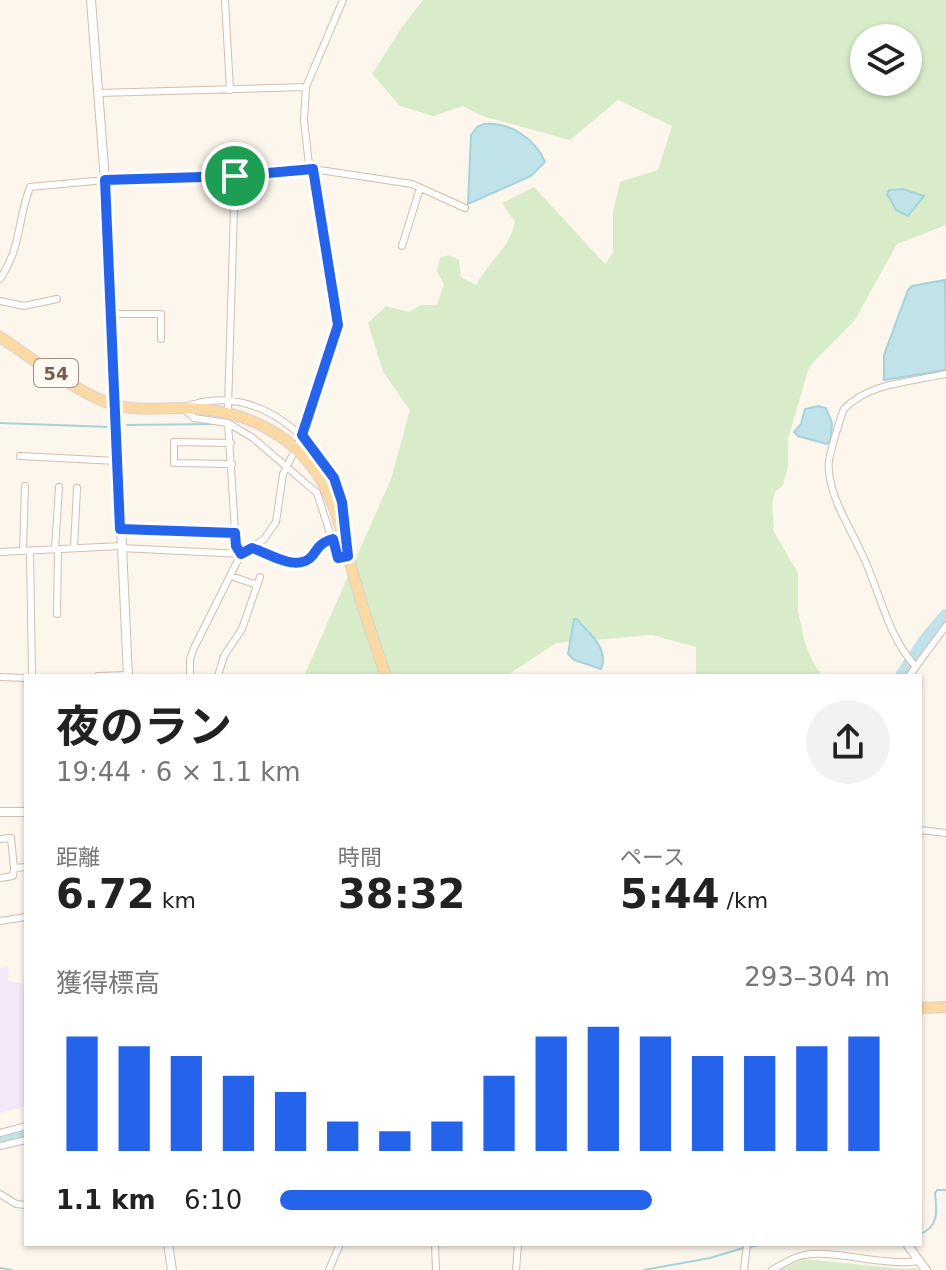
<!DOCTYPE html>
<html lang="ja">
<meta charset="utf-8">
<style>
body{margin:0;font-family:"DejaVu Sans","Noto Sans JP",sans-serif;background:#f2f2f2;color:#222;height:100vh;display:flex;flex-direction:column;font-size:30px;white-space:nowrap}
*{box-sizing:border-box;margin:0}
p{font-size:26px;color:#767676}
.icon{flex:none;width:44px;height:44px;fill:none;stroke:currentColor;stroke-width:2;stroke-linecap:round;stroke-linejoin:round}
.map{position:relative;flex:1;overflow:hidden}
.panel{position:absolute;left:24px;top:674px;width:898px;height:572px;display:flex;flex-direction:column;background:#fff;border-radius:0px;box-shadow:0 2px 6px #0004}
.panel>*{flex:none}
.tools{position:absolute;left:850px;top:24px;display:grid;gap:16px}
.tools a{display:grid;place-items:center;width:72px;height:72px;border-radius:50%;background:#fff;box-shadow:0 2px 6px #0004;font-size:40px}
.pin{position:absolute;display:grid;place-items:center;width:68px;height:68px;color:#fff;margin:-34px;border:4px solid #fff;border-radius:50%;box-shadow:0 2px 8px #0007}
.round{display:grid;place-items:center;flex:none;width:84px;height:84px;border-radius:42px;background:#f2f2f2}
.overview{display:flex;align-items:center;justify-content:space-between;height:136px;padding:0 32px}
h1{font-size:44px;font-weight:700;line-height:60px}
.figures{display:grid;grid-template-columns:repeat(3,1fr);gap:12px;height:136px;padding:8px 32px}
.figures div{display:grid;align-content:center}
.figures b{font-size:40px;font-weight:700}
.figures small{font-size:22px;font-weight:400}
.figures p{font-size:22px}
.chart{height:224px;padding:16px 32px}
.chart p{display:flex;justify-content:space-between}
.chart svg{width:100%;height:144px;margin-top:8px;stroke:#2563eb;stroke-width:6}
ul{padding:0 32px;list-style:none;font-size:26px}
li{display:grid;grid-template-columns:128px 96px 1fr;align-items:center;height:60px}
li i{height:20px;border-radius:10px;background:#2563eb}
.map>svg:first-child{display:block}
</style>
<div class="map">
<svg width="946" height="1270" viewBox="0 0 946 1270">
<rect width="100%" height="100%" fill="#fdf6ec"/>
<path fill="#f3e8fa" d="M9,967L8,981L26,985V1106L0,1113V968Z"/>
<path fill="#d8ecc9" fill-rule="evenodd" d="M423,0H946V225L897,244L855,320L809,367L788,439V467L783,485L775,492L772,504L774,532L798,573V612L805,643L812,660L822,676H699L696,673V647L652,635L556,643L506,676H304L391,479L410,410L383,372L368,323L386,306L409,312L420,305H437L444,284L437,272L440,258L449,255L459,260L461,277L476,285C488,263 510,247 515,222L502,203L534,187L605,264L613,253V212L620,182L658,170L672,126L618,100L570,140L482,116L463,106L433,116L400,106L372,74L402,27ZM864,38H908V82H864Z
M803,1259L904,1269L916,1268L919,1270H779Z"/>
<path fill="#bfe3e8" stroke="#a5d3da" stroke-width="2" d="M484,124C510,122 535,138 545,162L531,176L468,204L471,135L477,127Z
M903,189L924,196L908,216L896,210L887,194L889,190Z
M945,280L946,370L884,380V355L908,290L912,286Z
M818,406L826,408L832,423L831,439L827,444L798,436L794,432L801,424L805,409Z
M574,619H577C588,633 610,648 601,669L574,660L568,654Z"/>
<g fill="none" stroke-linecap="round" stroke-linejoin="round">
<path stroke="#a5d3da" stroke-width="2" d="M0,423L110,427
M127,425L215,424
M920,1234C939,1227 937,1211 935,1193L937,1190H946
M749,1247L763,1244
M0,1268L12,1270
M644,1270L710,1258L743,1248"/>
<path stroke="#bfe3e8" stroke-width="14" d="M902,676L925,641L946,616
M0,1140L26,1134"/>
<defs>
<path id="minor" d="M225,0L230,90
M99,93L306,87
M402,246L420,188
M0,279C22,246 17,221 30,187L105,180L235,176L313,169L412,184L465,208
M0,301L24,306L57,299
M111,314H161V339
M228,408L235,176
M228,423L236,546L241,554
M231,443L174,442V463L232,464
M298,444L338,325L313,169L309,165L304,120L306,87L343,0
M20,456L117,461
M120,529L235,533
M344,530C342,453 260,375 183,408L194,418L228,423L253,438L317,493L338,558L348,556
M74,548L77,488
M121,548L241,554L264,539L276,522L283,474L292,456
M253,548C270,553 298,574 313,555C319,546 322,542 333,539
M55,549L59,487
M23,551L25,486
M30,551L32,676
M0,552L121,546
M231,576L257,585
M57,614L58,549
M916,667C886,634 880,590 861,552C850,528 835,505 830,479C829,473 828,466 829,461C829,456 842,412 844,409C870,382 912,382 946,374
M98,676L128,675
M190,676V659L194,648L241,554
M218,676L224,656L242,629L260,577
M909,676L946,626
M0,677L26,678
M920,830L946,833
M0,839L11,838L14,868
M0,878L13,876L14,868L26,867
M0,921L26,917
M0,1133L26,1126
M0,1146L26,1140
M0,1194L16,1204L26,1205
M435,1244L436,1270
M329,1270L340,1244
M516,1270L518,1244
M744,1270L747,1244
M772,1270C781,1265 790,1259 800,1256C829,1247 881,1267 918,1261"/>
<path id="tertiary" d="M91,0L105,180L128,676
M0,812H26
M168,1244L172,1270
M907,1244L926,1270"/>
<path id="primary" d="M0,337C30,357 83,397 115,405C137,411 160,408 182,408C238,408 291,430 321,480C337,507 342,536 351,566C361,603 373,639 386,676
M920,1008L946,1007"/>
</defs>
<use href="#minor" stroke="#d1beb0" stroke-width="8"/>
<use href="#tertiary" stroke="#d1beb0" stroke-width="10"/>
<use href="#primary" stroke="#dad1cd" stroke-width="12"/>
<use href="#minor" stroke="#fff" stroke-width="6"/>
<use href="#tertiary" stroke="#fff" stroke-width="8"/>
<use href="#primary" stroke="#fbd9a5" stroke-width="10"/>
</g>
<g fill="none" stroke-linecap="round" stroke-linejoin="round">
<defs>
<path id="route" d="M313,169L338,325L302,435L334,478L342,502L348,556L338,558L333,539C322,542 319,546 313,555C298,574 269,553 252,548L241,554L236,546L235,533L120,529L105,180L235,176Z"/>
</defs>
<use href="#route" stroke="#fff" stroke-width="16"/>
<use href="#route" stroke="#2563eb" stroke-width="10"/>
</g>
<g text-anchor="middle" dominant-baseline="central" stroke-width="6" stroke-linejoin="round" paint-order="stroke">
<rect fill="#fffaf3" stroke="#a28b7f" stroke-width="2" x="34" y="359" width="44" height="28" rx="6"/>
<g font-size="18" font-weight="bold" fill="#7a5c4d">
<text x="56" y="373">54</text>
</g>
</g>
</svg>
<div class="tools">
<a><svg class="icon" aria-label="layers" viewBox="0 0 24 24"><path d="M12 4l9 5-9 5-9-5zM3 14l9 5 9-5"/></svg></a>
</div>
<div class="pin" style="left:235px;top:176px;background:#1e9e55"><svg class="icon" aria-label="arrive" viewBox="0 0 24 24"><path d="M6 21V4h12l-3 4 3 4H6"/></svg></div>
<section class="panel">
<div class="overview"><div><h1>夜のラン</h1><p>19:44 · 6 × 1.1 km</p></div><a class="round"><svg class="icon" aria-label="share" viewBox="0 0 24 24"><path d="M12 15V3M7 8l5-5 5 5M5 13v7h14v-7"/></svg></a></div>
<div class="figures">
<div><p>距離</p><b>6.72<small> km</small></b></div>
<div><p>時間</p><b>38:32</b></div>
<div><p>ペース</p><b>5:44<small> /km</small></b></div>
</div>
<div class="chart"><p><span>獲得標高</span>293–304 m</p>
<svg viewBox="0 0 160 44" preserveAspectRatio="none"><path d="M5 44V9M15 44V12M25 44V15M35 44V21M45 44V26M55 44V35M65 44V38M75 44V35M85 44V21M95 44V9M105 44V6M115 44V9M125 44V15M135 44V15M145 44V12M155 44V9"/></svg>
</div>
<ul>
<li><b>1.1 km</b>6:10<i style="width:61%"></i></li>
</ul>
</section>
</div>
